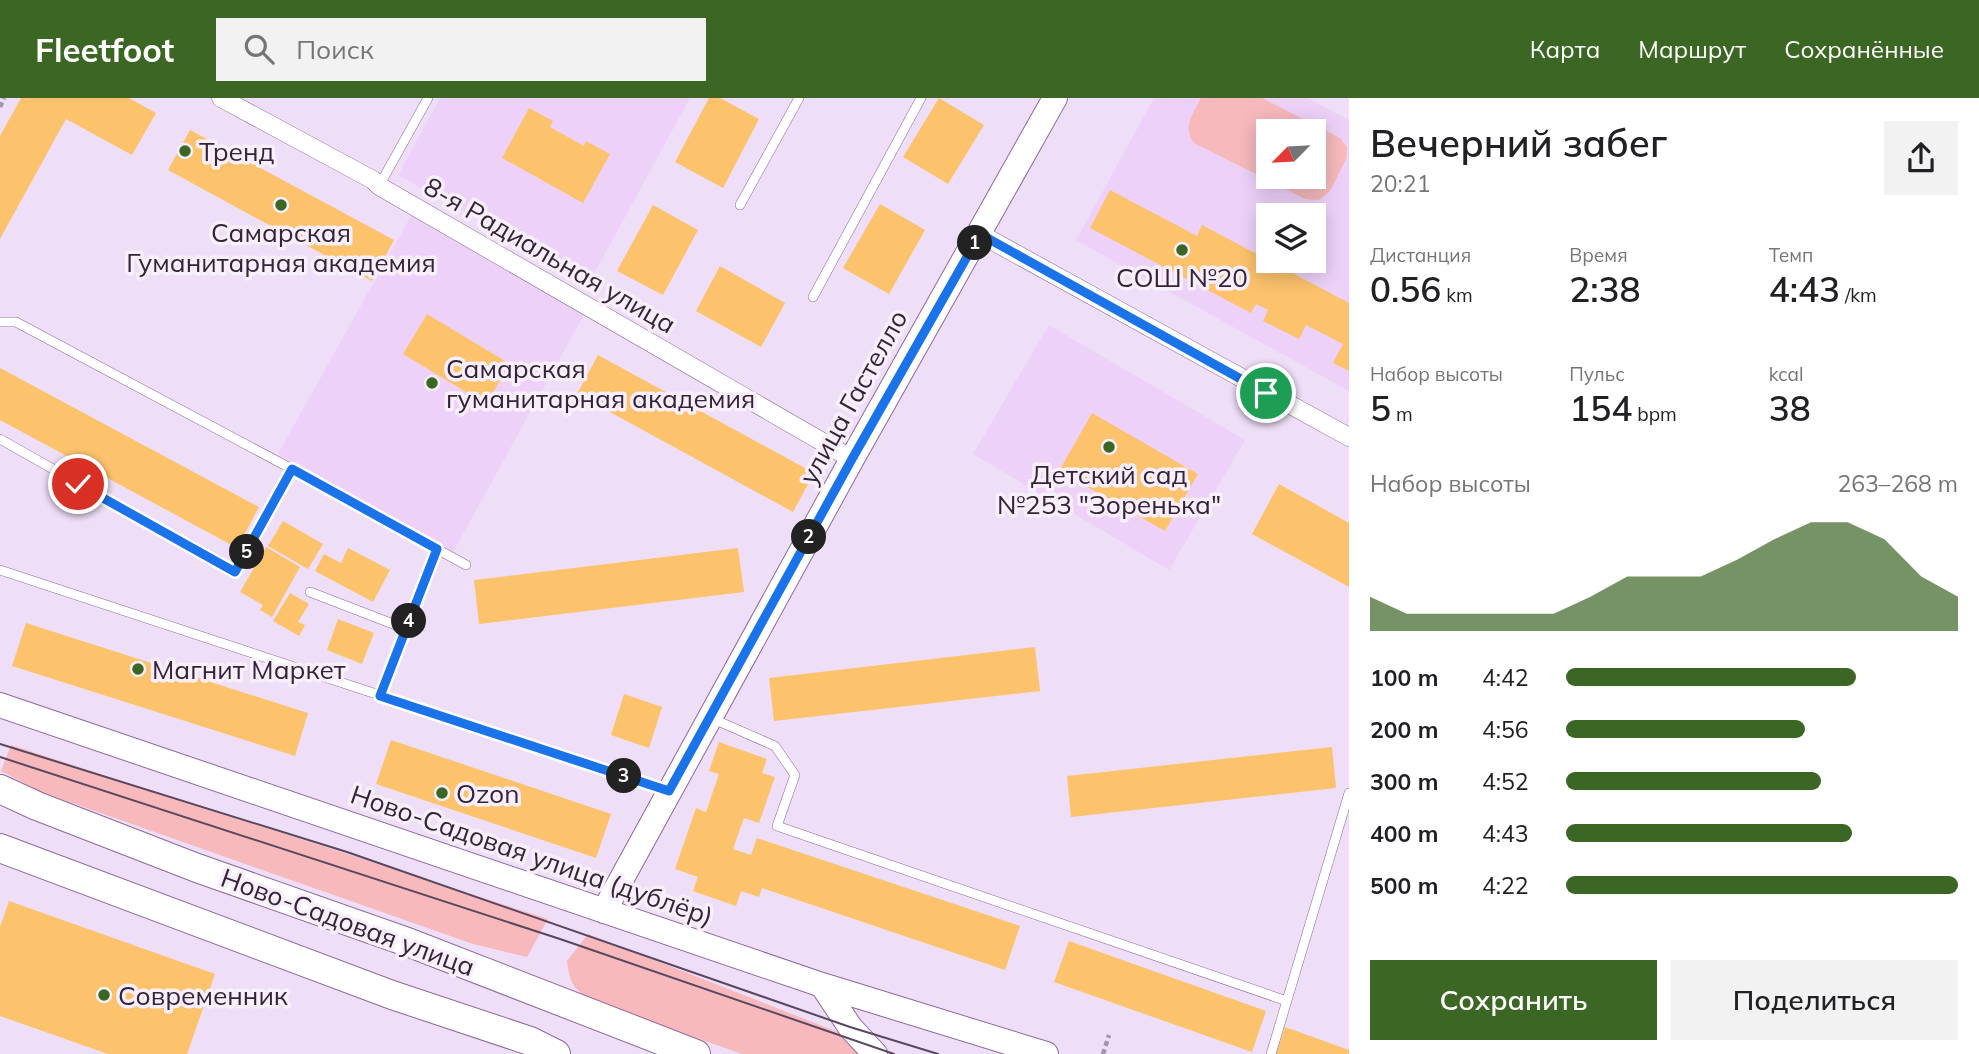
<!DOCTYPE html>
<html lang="ru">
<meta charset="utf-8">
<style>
body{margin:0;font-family:Mulish,sans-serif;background:#f2f2f2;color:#202124;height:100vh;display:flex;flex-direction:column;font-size:26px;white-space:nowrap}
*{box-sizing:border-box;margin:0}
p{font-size:23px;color:#757577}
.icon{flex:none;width:38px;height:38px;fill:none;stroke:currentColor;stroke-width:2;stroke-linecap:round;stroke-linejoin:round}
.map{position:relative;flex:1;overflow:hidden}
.sheet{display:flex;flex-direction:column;background:#fff;width:630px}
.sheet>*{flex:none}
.needle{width:46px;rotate:246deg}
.tools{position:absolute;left:1256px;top:21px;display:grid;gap:14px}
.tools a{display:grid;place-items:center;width:70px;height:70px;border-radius:0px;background:#fff;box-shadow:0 4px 18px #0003;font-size:35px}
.pin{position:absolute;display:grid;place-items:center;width:60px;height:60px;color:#fff;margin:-30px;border:4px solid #fff;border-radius:50%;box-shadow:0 2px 7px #0007}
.km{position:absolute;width:35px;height:35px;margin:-18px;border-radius:50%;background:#222;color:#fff;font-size:19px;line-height:35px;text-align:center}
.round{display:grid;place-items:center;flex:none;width:74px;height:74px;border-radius:0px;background:#f2f2f2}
.headline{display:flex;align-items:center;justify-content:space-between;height:119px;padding:0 21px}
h1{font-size:38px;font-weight:600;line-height:52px}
.stats{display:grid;grid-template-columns:repeat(3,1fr);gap:10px;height:119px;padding:7px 21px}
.stats div{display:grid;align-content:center}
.stats b{font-size:35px;font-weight:600}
.stats small{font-size:19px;font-weight:400}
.stats p{font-size:19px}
.chart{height:196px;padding:14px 21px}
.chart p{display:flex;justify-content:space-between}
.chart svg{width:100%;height:126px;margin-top:7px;fill:#3c6623;opacity:.7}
.cta{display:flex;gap:14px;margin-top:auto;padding:14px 21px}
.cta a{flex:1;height:80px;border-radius:0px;background:#3c6623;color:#fff;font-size:28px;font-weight:600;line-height:80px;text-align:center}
.cta a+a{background:#f2f2f2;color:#202124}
ul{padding:0 21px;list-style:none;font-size:23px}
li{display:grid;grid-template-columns:112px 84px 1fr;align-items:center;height:52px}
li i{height:18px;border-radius:9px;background:#3c6623}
header{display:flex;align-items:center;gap:42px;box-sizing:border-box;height:98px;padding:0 35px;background:#3c6623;color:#fff}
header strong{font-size:33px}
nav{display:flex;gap:38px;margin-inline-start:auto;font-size:24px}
.search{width:490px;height:63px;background:#f2f2f2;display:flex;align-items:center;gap:18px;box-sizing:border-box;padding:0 24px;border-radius:0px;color:#757577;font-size:26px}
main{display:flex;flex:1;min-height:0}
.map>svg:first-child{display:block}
</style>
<header>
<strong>Fleetfoot</strong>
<div class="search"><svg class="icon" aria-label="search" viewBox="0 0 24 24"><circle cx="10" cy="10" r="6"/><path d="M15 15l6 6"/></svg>Поиск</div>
<nav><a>Карта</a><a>Маршрут</a><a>Сохранённые</a></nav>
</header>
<main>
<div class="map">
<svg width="1349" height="956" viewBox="0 0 1349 956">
<rect width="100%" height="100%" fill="#efdef7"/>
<path fill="#edd1f9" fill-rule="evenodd" d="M440,0H690L590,183L398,77Z
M1154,0H1308L1349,22V293L1076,142ZM1269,33H1314V79H1269ZM1269,117H1314V163H1269Z
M412,116L586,213L453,454L278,356Z
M1049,227L1245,342L1169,472L973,356Z"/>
<path fill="#f7b9bc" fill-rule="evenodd" d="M1201,0H1262L1340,40L1347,49L1346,61L1330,93L1319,102L1305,101L1194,45C1182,29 1193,16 1201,0ZM1269,33H1314V79H1269Z
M11,647L548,821L527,859L473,846L41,694L1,673Z
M588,836L894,956H742L595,904C574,893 570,886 567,863Z"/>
<path fill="#fcc26c" d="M21,0H129L156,15L132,57L66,21L0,141V38Z
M709,0H720L759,21L723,90L675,64Z
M939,0L984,27L948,86L903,59Z
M529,10L553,23L550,29L584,48L586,43L610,56L583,105L502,60Z
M190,32L394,142L372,183L168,72Z
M1110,92L1197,138L1202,127L1349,205V273L1333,265L1343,246L1306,227L1299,241L1263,223L1268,212L1256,206L1251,215L1090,130Z
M880,106L925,132L889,196L843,170Z
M653,107L698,132L663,197L617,173Z
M720,168L785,205L761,249L696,213Z
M427,216L510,266L486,306L403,256Z
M598,257L814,375L793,414L577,296Z
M0,270L259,409L237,450L0,322Z
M1092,315L1198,376L1165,433L1059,373Z
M1279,386L1349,425V489L1252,436Z
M283,423L323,446L308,471L268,448Z
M266,449L300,469L272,519L260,512L263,507L240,494Z
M348,450L390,472L373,504L315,473L324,456L341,465Z
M738,450L744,494L479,526L474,482Z
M290,495L309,506L298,524L305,527L299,538L273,523Z
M338,521L374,535L362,566L327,552Z
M26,525L308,615L295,658L12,568Z
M1035,549L1040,593L774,623L769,580Z
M624,596L662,609L649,650L611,637Z
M391,642L611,716L596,760L376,686Z
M719,644L767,661L762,675L775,679L759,725L744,720L733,751L751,757L757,740L1020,828L1005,872L762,790L759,799L741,793L736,808L693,793L698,779L675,771L696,710L706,714L719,676L709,673Z
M1332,649L1336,690L1071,719L1067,678Z
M9,803L215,876L187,956H108L0,918V829Z
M1069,843L1266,913L1252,954L1054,884Z
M1285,929L1349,952V956H1276Z"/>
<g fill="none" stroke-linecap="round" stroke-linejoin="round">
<defs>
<path id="lane" d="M379,88L428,0
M740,107L799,0
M813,199L921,0
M0,224H16L292,371L466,467
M0,341L235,474L292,371
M0,472L668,692
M310,494L406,531
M380,598L437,451
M711,620L775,648L795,677L777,728L1287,903
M1271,956L1349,695"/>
<path id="street" d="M221,0L373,82L379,88L852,361
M980,136L1349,339"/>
<path id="secondary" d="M0,607L822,887L1046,956
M604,813L852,361L1055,0
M822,887L850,929L875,956"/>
<path id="primary" d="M0,691L37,708L197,770L410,845L696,956
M0,750L392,897L530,943L556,956"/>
</defs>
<use href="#lane" stroke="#8e689e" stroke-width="10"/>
<use href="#street" stroke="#8e689e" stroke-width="19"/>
<use href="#secondary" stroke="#8e689e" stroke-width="26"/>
<use href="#primary" stroke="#8e689e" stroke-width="30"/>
<path stroke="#a594ac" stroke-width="4.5" stroke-dasharray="5 3.5" stroke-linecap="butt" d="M0,9L4,0
M1103,956L1109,937"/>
<use href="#lane" stroke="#fff" stroke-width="9"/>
<use href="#street" stroke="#fff" stroke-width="18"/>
<use href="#secondary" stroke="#fff" stroke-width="24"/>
<use href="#primary" stroke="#fff" stroke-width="28"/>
<path stroke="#58475f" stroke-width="2" d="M0,646L347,754L850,929L938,956
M0,659L560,841L894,956"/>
</g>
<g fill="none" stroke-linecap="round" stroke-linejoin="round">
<defs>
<path id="route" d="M78,386L235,474L292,371L437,451L380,598L669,693L852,361L980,136L1266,295"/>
</defs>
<use href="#route" stroke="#fff" stroke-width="14"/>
<use href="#route" stroke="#1a73e8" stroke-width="9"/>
</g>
<g fill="#3c6623" stroke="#f8effb" stroke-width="2.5">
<circle cx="185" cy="53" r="7"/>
<circle cx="281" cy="107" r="7"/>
<circle cx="1182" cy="152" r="7"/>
<circle cx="432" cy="285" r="7"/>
<circle cx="1109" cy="349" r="7"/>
<circle cx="138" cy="571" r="7"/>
<circle cx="442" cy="695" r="7"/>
<circle cx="104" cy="897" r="7"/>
</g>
<g text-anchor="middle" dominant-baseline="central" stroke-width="7" stroke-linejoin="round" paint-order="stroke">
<g font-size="26" fill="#34233a" stroke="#f8effb" text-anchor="start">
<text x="199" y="53">Тренд</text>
<text x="281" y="134" text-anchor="middle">Самарская<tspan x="281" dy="30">Гуманитарная академия</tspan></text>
<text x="1182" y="179" text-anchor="middle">СОШ №20</text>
<text x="446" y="270">Самарская<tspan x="446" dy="30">гуманитарная академия</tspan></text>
<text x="1109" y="376" text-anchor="middle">Детский сад<tspan x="1109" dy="30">№253 "Зоренька"</tspan></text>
<text x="152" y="571">Магнит Маркет</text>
<text x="456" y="695">Ozon</text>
<text x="118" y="897">Современник</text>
</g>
<g font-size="26" fill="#34233a" stroke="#f8effb">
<text transform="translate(550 157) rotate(30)">8-я Радиальная улица</text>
<text transform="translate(853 299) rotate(-61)">улица Гастелло</text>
<text transform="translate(532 757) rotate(19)">Ново-Садовая улица (дублёр)</text>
<text transform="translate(348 824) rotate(20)">Ново-Садовая улица</text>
</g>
</g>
</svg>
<div class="tools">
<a><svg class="needle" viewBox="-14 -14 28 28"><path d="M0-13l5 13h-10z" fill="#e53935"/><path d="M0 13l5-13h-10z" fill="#757577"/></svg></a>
<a><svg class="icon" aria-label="layers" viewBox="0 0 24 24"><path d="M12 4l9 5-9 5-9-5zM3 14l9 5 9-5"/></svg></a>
</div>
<div class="pin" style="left:1266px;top:295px;background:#1e9e55"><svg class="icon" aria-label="arrive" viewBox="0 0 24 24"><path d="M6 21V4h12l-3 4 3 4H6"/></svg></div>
<div class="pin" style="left:78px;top:386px;background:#d93025"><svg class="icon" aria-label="check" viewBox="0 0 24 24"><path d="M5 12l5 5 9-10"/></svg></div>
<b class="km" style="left:975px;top:145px">1</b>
<b class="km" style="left:809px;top:439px">2</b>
<b class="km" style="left:624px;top:678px">3</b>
<b class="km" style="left:409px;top:523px">4</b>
<b class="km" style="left:247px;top:454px">5</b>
</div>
<section class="sheet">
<div class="headline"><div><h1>Вечерний забег</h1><p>20:21</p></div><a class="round"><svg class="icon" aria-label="share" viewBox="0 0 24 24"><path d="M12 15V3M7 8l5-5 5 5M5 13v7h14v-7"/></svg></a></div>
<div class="stats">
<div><p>Дистанция</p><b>0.56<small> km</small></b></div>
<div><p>Время</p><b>2:38</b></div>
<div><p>Темп</p><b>4:43<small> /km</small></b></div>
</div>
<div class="stats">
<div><p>Набор высоты</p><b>5<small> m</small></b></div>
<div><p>Пульс</p><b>154<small> bpm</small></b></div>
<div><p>kcal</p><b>38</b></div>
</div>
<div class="chart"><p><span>Набор высоты</span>263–268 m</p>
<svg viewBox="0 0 160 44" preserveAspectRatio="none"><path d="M0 44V32L10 38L20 38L30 38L40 38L50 38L60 32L70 25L80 25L90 25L100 19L110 12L120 6L130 6L140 12L150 25L160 32V44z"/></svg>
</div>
<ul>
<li><b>100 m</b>4:42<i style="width:74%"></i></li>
<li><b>200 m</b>4:56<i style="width:61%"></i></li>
<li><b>300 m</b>4:52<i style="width:65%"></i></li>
<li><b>400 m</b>4:43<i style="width:73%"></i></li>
<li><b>500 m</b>4:22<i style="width:100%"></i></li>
</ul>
<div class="cta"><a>Сохранить</a><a>Поделиться</a></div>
</section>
</main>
